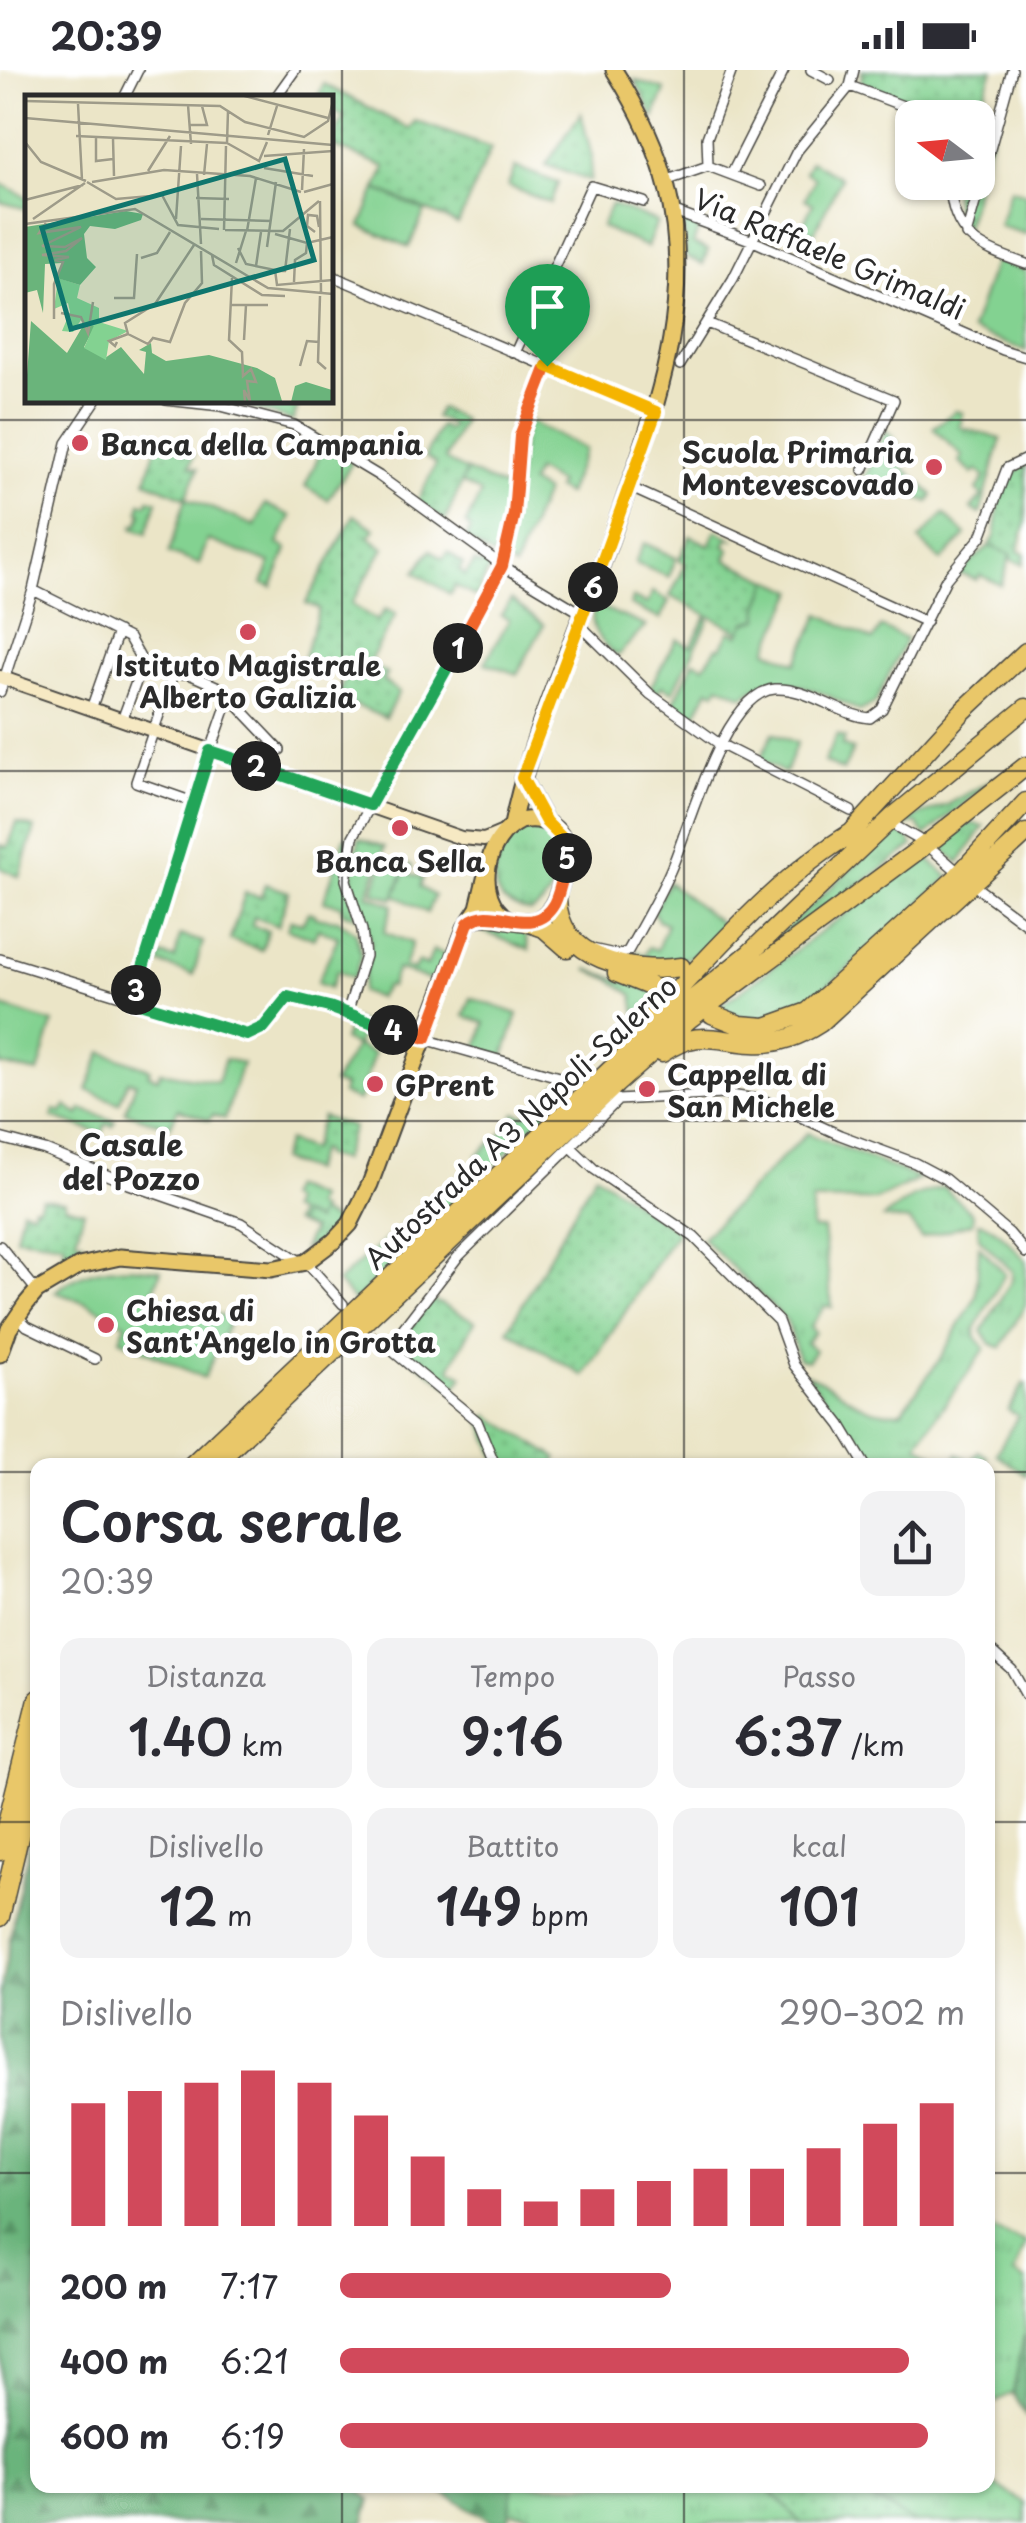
<!DOCTYPE html>
<html lang="it">
<meta charset="utf-8">
<style>
body{margin:0;font-family:"Playpen Sans",sans-serif;background:#f2f2f3;color:#2b2b33;height:100vh;display:flex;flex-direction:column;font-size:38px;white-space:nowrap}
*{box-sizing:border-box;margin:0}
p{font-size:32px;color:#7c7c81}
.icon{flex:none;width:55px;height:55px;fill:none;stroke:currentColor;stroke-width:2;stroke-linecap:round;stroke-linejoin:round}
.map{position:relative;flex:1;overflow:hidden}
.panel{position:absolute;left:30px;top:1388px;width:965px;height:1035px;display:flex;flex-direction:column;background:#fff;border-radius:20px;box-shadow:0 2px 8px #0004}
.panel>*{flex:none}
.needle{width:65px;rotate:286deg}
.buttons{position:absolute;left:895px;top:30px;display:grid;gap:20px}
.buttons a{display:grid;place-items:center;width:100px;height:100px;border-radius:20px;background:#fff;box-shadow:0 2px 8px #0004;font-size:50px}
.pin{position:absolute;display:grid;place-items:center;width:85px;height:85px;color:#fff;margin:-102px -42px;border-radius:50% 50% 50% 0;rotate:-45deg;box-shadow:0 0 10px #0007}
.pin .icon{rotate:45deg}
.km{position:absolute;width:50px;height:50px;margin:-25px;border-radius:50%;background:#222;color:#fff;font-size:28px;line-height:50px;text-align:center}
.round{display:grid;place-items:center;flex:none;width:105px;height:105px;border-radius:20px;background:#f2f2f3}
.summary{display:flex;align-items:center;justify-content:space-between;height:170px;padding:0 30px}
h1{font-size:55px;font-weight:600;line-height:75px}
.metrics{display:grid;grid-template-columns:repeat(3,1fr);gap:15px;height:170px;padding:10px 30px}
.metrics div{display:grid;align-content:center;border-radius:20px;background:#f2f2f3;text-align:center}
.metrics b{font-size:50px;font-weight:600}
.metrics small{font-size:28px;font-weight:400}
.metrics p{font-size:28px}
.chart{height:280px;padding:20px 30px}
.chart p{display:flex;justify-content:space-between}
.chart svg{width:100%;height:180px;margin-top:10px;stroke:#d1495b;stroke-width:6}
ul{padding:0 30px;list-style:none;font-size:32px}
li{display:grid;grid-template-columns:160px 120px 1fr;align-items:center;height:75px}
li i{height:25px;border-radius:12px;background:#d1495b}
.status{display:flex;justify-content:space-between;align-items:center;height:70px;padding:0 50px;background:#fff;direction:ltr}
.status svg{height:28px;fill:currentColor}
.map>svg:first-child{display:block}
</style>
<div class="status"><b>20:39</b><svg viewBox="0 0 49 12"><path d="M0 12V9h3v3zM5 12V6h3v6zM10 12V3h3v9zM15 12V0h3v12zM26 1h20v11H26zM47 4h2v5h-2z"/></svg></div>
<div class="map">
<svg width="1026" height="2453" viewBox="0 0 1026 2453">
<defs>
<pattern id="grass-tufts" width="24" height="20" patternUnits="userSpaceOnUse" patternTransform="scale(2.5)"><rect width="24" height="20" fill="#83d291"/><path d="M3 7l-1-3M5 7V3M7 7l1-3M15 17l-1-3M17 17v-4M19 17l1-3" fill="none" stroke="#71b47d"/></pattern>
<pattern id="forest-firs" width="22" height="20" patternUnits="userSpaceOnUse" patternTransform="scale(2.5)"><rect width="22" height="20" fill="#6ab47b"/><path d="M5 1l3.5 6h-7zM16 11l3.5 6h-7z" fill="#579365"/></pattern>
<pattern id="park-dots" width="8" height="8" patternUnits="userSpaceOnUse" patternTransform="scale(2.5)"><rect width="8" height="8" fill="#83d291"/><path d="M2 2h.1M6 6h.1" fill="none" stroke="#71b47d" stroke-width="1.8" stroke-linecap="round"/></pattern>
</defs>
<rect width="100%" height="100%" fill="#fff"/>
<filter id="ink" filterUnits="userSpaceOnUse"><feTurbulence type="fractalNoise" baseFrequency=".01" numOctaves="2"/><feDisplacementMap in="SourceGraphic" scale="20" xChannelSelector="R" yChannelSelector="G"/><feConvolveMatrix kernelMatrix="1 2 1 2 8 2 1 2 1" color-interpolation-filters="sRGB"/></filter>
<filter id="wash" filterUnits="userSpaceOnUse"><feTurbulence type="fractalNoise" baseFrequency=".0048" numOctaves="4" result="noise"/><feDisplacementMap in="SourceGraphic" scale="40" xChannelSelector="R" yChannelSelector="G"/><feGaussianBlur stdDeviation="2.25" result="paint"/><feColorMatrix in="noise" values="0 0 0 0 0 0 0 0 0 0 0 0 0 0 0 0 0 1.4 0 .05"/><feComposite in="paint" operator="in"/></filter>
<g filter="url(#wash)">
<rect width="100%" height="100%" fill="#ebe5c7"/>
<path fill="url(#grass-tufts)" stroke="#577e5e" stroke-width="2.5" d="M683,150L699,157L693,174L708,180L703,194L686,187Z
M955,341L963,343L960,357L1001,369L980,444L971,439L982,426L977,420L985,407L977,400L973,404L959,391L963,386L933,358Z
M886,360L898,373L894,377L905,387L900,394L933,425L929,432L874,412L859,421Z
M997,707L925,766L917,753L901,756L907,750L947,735Z
M969,753L984,756L959,793L938,775Z
M524,756L543,757C548,763 556,768 558,776C565,798 551,834 530,842C482,832 493,803 506,768Z
M893,760L907,765L913,776L767,883L764,879Z
M345,767L352,768L347,796L356,846L343,843L340,835L324,831Z
M924,786L949,807C912,840 813,941 769,948C750,951 734,945 716,939Z
M490,851L518,858L525,863L529,880L482,861Z
M587,899L661,923L637,952L633,925L610,909Z
M560,1011L575,1016L355,1232L337,1212L479,1089L477,1086L509,1056L515,1043L526,1045Z
M807,1063L920,1109L876,1130L812,1131V1159H823L832,1237L825,1236L810,1257L815,1262L806,1273L815,1280L807,1291L799,1289L787,1251L702,1168Z
M943,1117L973,1144L972,1153L921,1168L909,1151L883,1148L913,1127Z
M318,1143L340,1153L316,1174L303,1179L312,1160L297,1154L301,1145L315,1151Z
M978,1152C998,1156 1012,1176 1026,1191V1234L1001,1278L991,1274L982,1261L1012,1210V1201L979,1168Z
M979,1176L1005,1204L975,1259L976,1267L985,1278C963,1312 938,1341 918,1374L951,1395L958,1384L971,1392L978,1381L987,1386L981,1395H870L865,1381L806,1304C846,1318 857,1348 902,1341L940,1289L976,1227Z
M1024,1313L1026,1314V1405L996,1384L1018,1346L1008,1340Z
M988,2159L1026,2173L1014,2204L1026,2211V2264L1013,2323L988,2335Z
M988,2412L1026,2432V2453H915L857,2420L821,2415H988Z
M513,2415H774L772,2422L801,2453H559L524,2443L510,2442Z"/>
<path fill="url(#forest-firs)" stroke="#4a7053" stroke-width="2.5" d="M37,1745L38,2415H353L371,2430L364,2453H0V1926L15,1839Z
M1024,2266H1026V2346L1013,2323Z
M442,2415H513L509,2450L493,2453L441,2421Z"/>
<path fill="url(#park-dots)" stroke="#577e5e" stroke-width="2.5" d="M862,0H993L976,47H941L930,40L861,12Z
M635,10L665,20L654,48Z
M324,14L410,59L415,51L491,78L458,154L376,119L386,97L330,75L344,47L330,39L333,34L330,28L318,26Z
M581,43L592,87L590,111L546,95Z
M978,64L991,66L965,160L956,145L953,113L978,112Z
M440,338L463,350L445,390L467,401L445,451L418,431L436,394L425,387L440,356L449,360L452,355L435,347Z
M157,373L194,384L190,396L198,399L186,428L146,411Z
M1023,395L1026,396V453L1018,481L1025,484L1023,494L1012,490L1011,484L989,476L995,467L1001,420Z
M354,445L375,459L369,467L384,478L351,534L377,551L385,539L396,544L371,589L373,596L387,604L383,611L399,622L385,648L338,628L345,606L303,590L319,539L306,533Z
M716,460L735,470L728,468L724,476L730,480L726,490L770,510L759,536V549L745,553L741,562L670,526L686,494L679,490L690,466L709,475Z
M431,480L443,489L448,482L463,494L459,500L465,505L475,492L481,496L486,491L491,495L476,527L455,516L450,524L415,502Z
M17,753L35,758L20,807L0,798V775L8,777Z
M265,814L289,822L278,856L254,847L252,856L268,861L262,880L230,870L245,823L261,827Z
M322,1047L353,1057L342,1090L323,1086L324,1082L319,1080L311,1101L280,1090L287,1071L311,1080Z
M595,1104L677,1161L584,1306L508,1260Z
M41,1128L65,1131V1136L84,1141L76,1169L83,1171L78,1188L64,1195L56,1193L63,1185L65,1173L16,1167L22,1139L32,1142L34,1136L38,1137Z
M431,1229L475,1251L450,1298L463,1306L454,1319L395,1277Z
M488,1345L557,1388L555,1395H499L482,1352Z
M774,2415H821L857,2420L915,2453H801L772,2422Z"/>
<path fill="#83d291" stroke="#577e5e" stroke-width="2.5" d="M811,91L841,108L814,163L801,158L813,134L805,129L815,108L805,102Z
M515,97L558,113L550,133L508,116Z
M0,113L27,127V139L0,132Z
M376,119L425,141L409,177L361,156Z
M1010,119L1026,124V164L999,156Z
M611,134L657,152L647,177L601,157Z
M995,190L1026,201V281L971,260Z
M255,330H300L293,351L252,338Z
M526,350L585,379L567,424L556,419L559,413L536,401L530,413L545,422L514,498L504,491Z
M324,375L352,393L328,430L305,416Z
M467,401L507,419L503,470L494,487L465,469L471,459L466,454L481,423L461,413Z
M186,428L255,456L265,434L291,446L278,474L287,479L272,517L263,514L270,493L208,470L199,494L169,483Z
M149,429L157,431L147,463L133,458L135,454L138,455L142,443L139,441L141,433L147,434Z
M944,444L966,465L941,491L919,470Z
M644,473L676,488L669,507L635,493Z
M989,476L1011,484L1001,515L980,505L977,510L961,504L950,511Z
M770,510L795,521L767,580L796,593L820,544L873,570L881,557L906,569L875,633L860,641C822,624 781,596 743,626L719,615L715,622L709,619L693,650L672,636L694,591L704,596L717,577L721,578L730,561L739,565L745,553L759,549V536Z
M653,522L669,531L660,549L630,535L633,528L647,534Z
M511,530L544,555L517,604L485,593L509,550L501,545Z
M595,535L646,556L617,586C600,571 587,558 595,535Z
M706,547L709,550L673,622L662,616L657,623L650,618L677,569L691,576Z
M773,663L797,673L785,703L760,690Z
M837,665L845,668L842,675L853,680L843,701L824,692Z
M359,768L385,777L368,825L393,835L384,862L412,873L404,897L414,900L418,892L427,896L433,880L446,885L436,912L397,899L390,917L386,916L378,928L361,922L371,872L352,810Z
M385,788L406,796L395,825L408,794L412,796L410,804L423,808L420,817L434,826L427,843L395,825L393,829L373,822Z
M668,812L727,858C689,894 686,892 635,890L637,882L645,885L649,877L657,880L667,854L658,850L653,842Z
M309,842L315,844L314,847L338,850L356,863L361,885L354,908L337,901L330,918L317,913L338,867L318,859L314,868L287,859L291,850L302,853Z
M180,865L203,872L193,905L158,893L161,885L175,889Z
M471,928L518,944L503,989L476,982L485,953L464,946Z
M0,936L53,953L38,1003L0,995Z
M352,949L363,954L357,976L374,984L359,1031L342,1024L344,1016L333,1013L356,976L343,970Z
M102,982L150,999L148,1004L157,1008L160,1002L217,1012L225,989L242,993L225,1049L213,1045L209,1050L178,1039L170,1057L125,1042L136,1013L128,1011L119,1033L87,1020Z
M66,1036L79,1045L82,1039L115,1051L113,1056L106,1054L102,1064L52,1047L55,1040L62,1043Z
M291,1117L317,1128L314,1137L320,1140L315,1151L301,1145L297,1154L293,1152L297,1144L289,1140L292,1131L286,1128Z
M130,1197L161,1200L152,1226L231,1248L204,1308L120,1269L126,1254L87,1233L55,1222C78,1203 100,1198 130,1197Z"/>
</g>
<g filter="url(#ink)">
<g fill="none" stroke-linecap="round" stroke-linejoin="round">
<path stroke="#c5c0a8" stroke-width="9" stroke-dasharray="9 4.5" stroke-linecap="butt" d="M343,1234L378,1269"/>
<defs>
<path id="street" d="M811,0L830,10
M850,16L935,48
M124,28L138,0
M275,28L295,0
M708,96L707,68L732,0
M732,103L784,0
M665,111L708,96L761,116
M950,112C951,167 980,178 1026,194
M672,141L753,171L1003,280L1026,287
M966,165L1012,0
M330,205L656,342
M707,253L894,330L863,400
M515,283L591,116L644,132
M680,295L733,209L797,81L850,16L854,0
M166,330L221,336L294,355L379,406L503,496L583,544
M629,417L926,552
M33,520L129,568L143,593L173,604H189L221,618L280,680
M579,554L650,624L718,673L851,741
M173,604L136,712L193,732
M0,622L33,520L67,373L96,330
M91,639L118,562
M122,650L142,596
M897,757L918,769
M933,780L956,800
M976,817L1026,854
M592,879L619,885L628,881C643,854 659,827 671,799C689,758 724,622 775,619C808,617 838,645 870,648L882,639L946,509L981,467L1007,398L1026,389
M0,889L247,965L264,957L288,927H296L371,954L573,1011
M133,931L193,732L229,628
M347,943L365,886L362,860L346,810L353,767L503,496L513,444L521,366L547,296
M614,1027L618,1030L723,1024L763,1030L840,1065L915,1093L945,1109L1009,1163L1026,1183
M0,1068L45,1080L129,1114L241,1153L301,1192
M572,1078L594,1099L694,1167L778,1251L794,1295L841,1355L865,1395
M0,1176L37,1221
M306,1192L343,1234
M17,1246L27,1256L95,1289
M378,1269L477,1351L495,1395
M388,1278L457,1188L618,1030
M988,1578L1012,1600L1026,1625"/>
<path id="secondary" d="M0,607L461,768L484,770L503,762"/>
<path id="primary" d="M522,708L546,752
M512,755C527,682 555,614 582,545C600,503 614,459 629,416C664,319 693,221 667,118C657,77 636,35 614,0
M473,849C491,844 503,851 520,852C557,855 561,813 567,787C566,760 546,745 520,751C485,768 473,827 508,849
M0,1284L9,1259L26,1234L37,1221L79,1196L120,1187L271,1199L306,1192L334,1171L350,1154L370,1114L465,858L478,838L486,805"/>
<path id="highway" d="M845,770L963,641L1026,582
M557,829C559,890 632,904 681,897
M527,852L544,858L567,878
M617,903L667,923
M712,944L740,955L766,957L808,942L954,810L1026,732
M645,954C712,886 771,812 853,762
M662,983C699,958 714,971 753,973C778,975 800,966 820,953L1026,763
M192,1395L640,972L749,884L892,748L1026,638
M213,1395L616,1014L689,949L936,767L1026,696
M0,1781L38,1629
M0,1847L38,1688"/>
</defs>
<use href="#street" stroke="#484742" stroke-width="12"/>
<use href="#secondary" stroke="#484742" stroke-width="16"/>
<use href="#primary" stroke="#484742" stroke-width="19"/>
<use href="#highway" stroke="#484742" stroke-width="21"/>
<use href="#street" stroke="#fff" stroke-width="9"/>
<use href="#secondary" stroke="#f6e9c3" stroke-width="12"/>
<use href="#primary" stroke="#e9c769" stroke-width="15"/>
<use href="#highway" stroke="#e9c769" stroke-width="18"/>
</g>
</g>
<g fill="none" stroke-linecap="round" stroke-linejoin="round" filter="url(#ink)">
<defs>
<path id="split-1" d="M458,578L502,496L514,444L520,366L547,296"/>
<path id="split-2" d="M256,696L370,735L458,578"/>
<path id="split-3" d="M136,920L210,681L256,696"/>
<path id="split-4" d="M136,920L133,931L247,965L264,957L288,927L329,937L393,960"/>
<path id="split-5" d="M393,960L426,968L468,853C494,831 532,872 554,834C561,821 563,803 567,788"/>
<path id="split-6" d="M567,788L564,770L546,752L522,708L593,517"/>
<path id="split-7" d="M547,296L656,342L593,517"/>
</defs>
<use href="#split-1" stroke="#fff" stroke-width="20"/>
<use href="#split-2" stroke="#fff" stroke-width="20"/>
<use href="#split-3" stroke="#fff" stroke-width="20"/>
<use href="#split-4" stroke="#fff" stroke-width="20"/>
<use href="#split-5" stroke="#fff" stroke-width="20"/>
<use href="#split-6" stroke="#fff" stroke-width="20"/>
<use href="#split-7" stroke="#fff" stroke-width="20"/>
<use href="#split-1" stroke="#f0652b" stroke-width="12"/>
<use href="#split-2" stroke="#22a559" stroke-width="12"/>
<use href="#split-3" stroke="#22a559" stroke-width="12"/>
<use href="#split-4" stroke="#22a559" stroke-width="12"/>
<use href="#split-5" stroke="#f0652b" stroke-width="12"/>
<use href="#split-6" stroke="#f5b400" stroke-width="12"/>
<use href="#split-7" stroke="#f5b400" stroke-width="12"/>
</g>
<path fill="none" stroke="#2b2b2b" stroke-width="2.5" stroke-opacity="0.55" d="M342,0V1395M684,0V1395M0,350H1026M0,701H1026M0,1051H1026M0,1402H38M988,1402H1026M0,1752H38M988,1752H1026M0,2103H38M988,2103H1026M342,2415V2453M684,2415V2453"/>
<g fill="#d1495b" stroke="#fff" stroke-width="4">
<circle cx="80" cy="373" r="10"/>
<circle cx="934" cy="397" r="10"/>
<circle cx="248" cy="562" r="10"/>
<circle cx="400" cy="758" r="10"/>
<circle cx="375" cy="1014" r="10"/>
<circle cx="647" cy="1019" r="10"/>
<circle cx="106" cy="1255" r="10"/>
</g>
<g text-anchor="middle" dominant-baseline="central" stroke-width="9" stroke-linejoin="round" paint-order="stroke">
<g font-size="28" fill="#2b2b2b" stroke="#fff">
<text transform="translate(830 183) rotate(23)">Via Raffaele Grimaldi</text>
<text transform="translate(520 1052) rotate(-43)">Autostrada A3 Napoli-Salerno</text>
</g>
<g font-size="28" font-weight="bold" fill="#2b2b2b" stroke="#fff" text-anchor="start">
<text x="100" y="373">Banca della Campania</text>
<text x="914" y="381" text-anchor="end">Scuola Primaria<tspan x="914" dy="32">Montevescovado</tspan></text>
<text x="248" y="594" text-anchor="middle">Istituto Magistrale<tspan x="248" dy="32">Alberto Galizia</tspan></text>
<text x="400" y="790" text-anchor="middle">Banca Sella</text>
<text x="667" y="1003">Cappella di<tspan x="667" dy="32">San Michele</tspan></text>
<text x="395" y="1014">GPrent</text>
<text x="126" y="1239">Chiesa di<tspan x="126" dy="32">Sant'Angelo in Grotta</tspan></text>
</g>
<g font-size="30" font-weight="bold" fill="#2b2b2b" stroke="#fff">
<text x="131" y="1073">Casale<tspan x="131" dy="34">del Pozzo</tspan></text>
</g>
</g>
<g transform="translate(25 25)">
<rect width="308" height="308" fill="#ebe5c7"/>
<path d="M33,183L55,190L52,203L74,213V226L64,235L56,225L48,237L37,236L45,217L43,208L29,214Z" fill="#83d291"/>
<path d="M101,116L118,119L116,125L90,134L65,131L59,139L62,163L71,172L55,190L32,183L37,168L20,169L18,218L12,195L0,198V132ZM6,226L42,258L59,229L70,231L59,252L80,263L96,252L119,279L121,257L114,255L126,248L127,258L141,266L184,260L232,273L250,283L257,306L0,307ZM281,287L307,295V307H266L270,291Z" fill="#6ab47b"/>
<path d="M71,226L103,236L84,246L81,265L59,253Z" fill="#83d291"/>
<path fill="none" stroke="#9e9b89" stroke-width="2.5" d="M216,0L303,23M0,6L195,11L220,27L279,42L303,26L308,6M53,9L57,85M163,10L166,49M0,23L308,50M164,30H182L177,11M243,40L252,11M51,41L202,48M71,43V66L88,64M88,44L89,81M0,47L16,67L61,86M202,48L234,66L242,47M202,48L203,16M239,61L308,56M239,73L288,81M123,76L145,41M172,79L176,149M179,80L182,49M62,87L91,104L137,100L153,130L194,134M67,87L139,75L225,81L276,97M277,95L279,54M279,97L308,89M171,103L204,104M0,105L58,90M295,106L296,197M8,124L60,88M151,124L156,51M176,124L246,126M21,128L14,138L56,132L17,151L40,152L57,143L41,156L17,160L44,162L30,165L38,167L29,189V224M0,129L110,114L243,193L308,199M199,135L201,51M200,135L258,136L294,106M222,136L231,83M290,137L282,131L283,120L292,121L294,132M250,139L282,148L308,142M169,150L130,209L100,228L103,239L123,249L128,243L145,247L160,208L177,188L176,156M242,152L251,87M213,153L221,169L250,175L252,190L308,185M187,160L189,170L237,200L260,201M116,163L132,158L145,137M211,168L221,136M231,171L236,137M251,176H260L265,134M207,183L204,245L217,257L218,281L226,274L231,287L222,286L225,306L219,295L220,307M269,187L270,165L281,158L282,148M295,201L293,267L301,274M89,203H109L112,159M206,210H243M36,218L56,222L63,238L68,207M219,245L221,210M92,247L90,251L84,246L103,239M275,271L282,246L294,247"/>
<path fill="#0f766e" fill-opacity="0.15" stroke="#0f766e" stroke-width="5" d="M260,64L289,165L46,234L17,133Z"/>
<rect width="308" height="308" fill="none" stroke="#2b2b2b" stroke-width="5"/>
</g>
</svg>
<div class="buttons">
<a><svg class="needle" viewBox="-14 -14 28 28"><path d="M0-13l5 13h-10z" fill="#e53935"/><path d="M0 13l5-13h-10z" fill="#7c7c81"/></svg></a>
</div>
<div class="pin" style="left:547px;top:296px;background:#1e9e55"><svg class="icon" aria-label="arrive" viewBox="0 0 24 24"><path d="M6 21V4h12l-3 4 3 4H6"/></svg></div>
<b class="km" style="left:458px;top:578px">1</b>
<b class="km" style="left:256px;top:696px">2</b>
<b class="km" style="left:136px;top:920px">3</b>
<b class="km" style="left:393px;top:960px">4</b>
<b class="km" style="left:567px;top:788px">5</b>
<b class="km" style="left:593px;top:517px">6</b>
<section class="panel">
<div class="summary"><div><h1>Corsa serale</h1><p>20:39</p></div><a class="round"><svg class="icon" aria-label="share" viewBox="0 0 24 24"><path d="M12 15V3M7 8l5-5 5 5M5 13v7h14v-7"/></svg></a></div>
<div class="metrics">
<div><p>Distanza</p><b>1.40<small> km</small></b></div>
<div><p>Tempo</p><b>9:16</b></div>
<div><p>Passo</p><b>6:37<small> /km</small></b></div>
</div>
<div class="metrics">
<div><p>Dislivello</p><b>12<small> m</small></b></div>
<div><p>Battito</p><b>149<small> bpm</small></b></div>
<div><p>kcal</p><b>101</b></div>
</div>
<div class="chart"><p><span>Dislivello</span>290–302 m</p>
<svg viewBox="0 0 160 44" preserveAspectRatio="none"><path d="M5 44V14M15 44V11M25 44V9M35 44V6M45 44V9M55 44V17M65 44V27M75 44V35M85 44V38M95 44V35M105 44V33M115 44V30M125 44V30M135 44V25M145 44V19M155 44V14"/></svg>
</div>
<ul>
<li><b>200 m</b>7:17<i style="width:53%"></i></li>
<li><b>400 m</b>6:21<i style="width:91%"></i></li>
<li><b>600 m</b>6:19<i style="width:94%"></i></li>
</ul>
</section>
</div>
